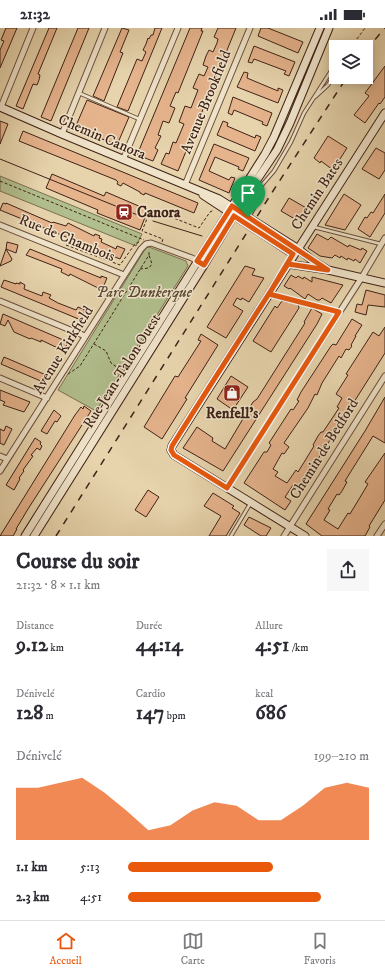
<!DOCTYPE html>
<html lang="fr">
<meta charset="utf-8">
<style>
body{margin:0;font-family:"IM FELL DW Pica",serif;background:#f7f7f7;color:#2b2b33;height:100vh;display:flex;flex-direction:column;font-size:15px;white-space:nowrap}
*{box-sizing:border-box;margin:0}
p{font-size:13px;color:#7c7c81}
.icon{flex:none;width:22px;height:22px;fill:none;stroke:currentColor;stroke-width:2;stroke-linecap:round;stroke-linejoin:round}
.map{position:relative;height:508px;overflow:hidden}
.sheet{display:flex;flex-direction:column;background:#fff;flex:1}
.sheet>*{flex:none}
.fabs{position:absolute;left:329px;top:12px;display:grid;gap:8px}
.fabs a{display:grid;place-items:center;width:44px;height:44px;border-radius:0px;background:#fff;box-shadow:0 2px 10px #0003;font-size:20px}
.pin{position:absolute;display:grid;place-items:center;width:34px;height:34px;color:#fff;margin:-41px -17px;border-radius:50% 50% 50% 0;rotate:-45deg;box-shadow:0 0 4px #0007}
.pin .icon{rotate:45deg}
.round{display:grid;place-items:center;flex:none;width:42px;height:42px;border-radius:0px;background:#f7f7f7}
.headline{display:flex;align-items:center;justify-content:space-between;height:68px;padding:0 16px}
h1{font-size:22px;font-weight:700;line-height:30px}
.metrics{display:grid;grid-template-columns:repeat(3,1fr);gap:6px;height:68px;padding:4px 16px}
.metrics div{display:grid;align-content:center}
.metrics b{font-size:20px;font-weight:700}
.metrics small{font-size:11px;font-weight:400}
.metrics p{font-size:11px}
.chart{height:112px;padding:8px 16px}
.chart p{display:flex;justify-content:space-between}
.chart svg{width:100%;height:72px;margin-top:4px;fill:#ea580c;opacity:.7}
ul{padding:0 16px;list-style:none;font-size:13px}
li{display:grid;grid-template-columns:64px 48px 1fr;align-items:center;height:30px}
li i{height:10px;border-radius:5px;background:#ea580c}
.status{display:flex;justify-content:space-between;align-items:center;height:28px;padding:0 20px;background:#fff;direction:ltr}
.status svg{height:11px;fill:currentColor}
.tabs{display:flex;justify-content:space-around;align-items:center;height:56px;border-top:1px solid #e1e1e2;background:#fff;font-size:11px;color:#7c7c81}
.tabs a{display:grid;justify-items:center;gap:2px}
.tabs .current{color:#ea580c}
.map>svg:first-child{display:block}
</style>
<div class="status"><b>21:32</b><svg viewBox="0 0 49 12"><path d="M0 12V9h3v3zM5 12V6h3v6zM10 12V3h3v9zM15 12V0h3v12zM26 1h20v11H26zM47 4h2v5h-2z"/></svg></div>
<div class="map">
<svg width="385" height="508" viewBox="0 0 385 508">
<rect width="100%" height="100%" fill="#e7d4ad"/>
<filter id="stains"><feTurbulence type="fractalNoise" baseFrequency=".005" numOctaves="4"/><feColorMatrix values="0 0 0 0 .2 0 0 0 0 .09 0 0 0 0 .02 0 0 0 .5 -.17"/></filter>
<radialGradient id="worn" r=".72"><stop offset=".6" stop-color="#630" stop-opacity="0"/><stop offset="1" stop-color="#630" stop-opacity=".3"/></radialGradient>
<path fill="#b1be8d" stroke="#787052" d="M0,148L142,206L136,218L0,163Z
M149,219L186,233L188,238L96,383L58,362L144,223L146,220Z"/>
<path fill="#e5b38c" stroke="#3f2217" d="M6,0H17L0,40V22L4,13L1,12Z
M49,0H57L38,46L40,47L39,52L37,57L33,56L23,81L16,78Z
M78,0H89L51,93L41,89Z
M122,0L129,2L120,24L123,25L104,73L93,68Z
M155,0H162L128,83L117,79L137,31L142,33L146,24L143,22L146,16L148,10L149,11L151,7H153Z
M190,0H202L201,3H203L178,65L176,64L170,78L175,80L169,95L163,93L158,107L161,108L155,120L158,122L153,133L137,127Z
M218,0H236L178,143L161,136L166,125L169,126L173,114L176,115L184,96L179,94L185,78L191,80L198,62L193,60L195,55L199,46L204,48L208,39L203,37L206,28L209,22L213,24L217,15L218,11L214,9Z
M261,0H268L303,14L298,25L258,8Z
M254,18L295,34L289,48L284,46L286,43L254,31L252,35L248,34Z
M385,38V69L380,76L379,75L365,95L354,87L369,68L365,65Z
M244,44L248,45L247,50L278,63V60L283,62L278,75L237,59Z
M233,69L272,85L267,98L262,96L263,94L234,82L232,87L228,85Z
M87,72L129,89L117,117L75,100Z
M0,93L8,96L0,116Z
M223,93L228,95L227,98L255,110L256,107L261,109L255,123L217,107Z
M23,103L198,175L194,185L145,165L144,167L140,165V164L123,155L121,158L117,156L118,154L116,152L19,113Z
M328,108L347,120L333,142L321,133L320,135L314,130Z
M214,116L249,130L243,143L238,141L239,139L215,129L209,143L229,152L231,149L235,150L229,165L199,152Z
M376,120L385,125V142L379,151L362,141Z
M52,146L104,168L106,164L148,182L140,202L97,185L98,182L46,160Z
M344,166L361,177L345,202L325,197Z
M385,166V185L370,209L358,201L365,189L367,190L371,184L373,185Z
M289,170L308,181L300,194L281,183Z
M3,175L6,176V175L52,195L53,194L66,198L68,195L94,208L95,206L100,208L99,210L102,211L101,214L116,221L117,218L125,221L120,231L0,182Z
M317,206L328,212L331,209L348,219L349,217L361,222L362,220L367,223L360,235L355,231L354,233L348,230L347,232L341,228L340,230L335,227L332,230L320,228L308,220Z
M7,214L18,217L16,225L6,221Z
M6,221L12,231L11,233L0,238Z
M30,221L101,250V248L107,250L102,262L70,246L69,248L61,244L62,241L26,227Z
M245,238L255,241L252,247L264,250L249,274L242,270L241,272L237,270L233,277L243,283L226,310L207,299Z
M291,247L296,250L298,248L303,251L304,249L312,254V249L343,257L331,275L322,270L320,272H317L308,266L305,271L290,260L289,261L284,258Z
M4,252L16,256V255L20,256V254L25,257L24,261L42,268L43,264L51,267L49,270L58,275L76,282L78,279L85,282L81,292L1,259Z
M366,262L385,267V279L368,277L366,287L355,284L357,276L362,277Z
M282,273L298,276L299,280L271,324L253,313L275,278L277,280Z
M312,280L322,286L317,296L223,443L183,420L197,399L213,410L212,413L225,421L253,374L257,371L305,295L304,294Z
M3,286L68,314L65,320L63,319L62,322L41,312V314L31,310L30,311L14,304L8,292L5,298L0,296Z
M352,291L362,297L355,308H356L351,317L352,318L349,322L346,321L341,330L339,328L322,355L317,367L315,366L308,380L284,415L289,419L284,426L282,425L273,441L278,444L275,448L287,455L296,442L298,444L314,418L313,417L318,408L321,404H323L339,380L337,379L342,370L336,366L348,347L346,346L373,304L379,308L385,299V325L299,461L293,457L285,469L291,473L285,482L244,455L264,424H267L271,417L269,415L291,381L293,382L299,373L297,372L301,364L331,318L333,316L336,317Z
M201,306L218,317L185,370L187,371L162,411L144,399L175,348L178,349L201,313L198,312Z
M4,329L46,347L43,354L1,336Z
M231,348L248,359L233,382L217,371Z
M0,362L30,374L24,384L3,377L5,374L0,372Z
M385,369V415L373,408L345,453L347,454L342,463L339,467L337,466L328,481L330,482L324,492L338,501L348,485L350,486L368,456L365,454L385,425V472L369,498L370,499L365,508H322L306,496L365,403Z
M84,378L91,383L28,481L16,501H17L13,508H0L75,387L81,379L83,381Z
M54,382L61,388L57,394L55,393L47,406L41,403Z
M6,398L12,401L4,417L0,415V401L4,403Z
M35,410L41,414L40,416L42,418L40,422L37,420L31,427L33,428L23,442L24,443L19,450L20,451L14,462L6,457Z
M148,462L159,469L146,489L135,482Z
M213,465L234,478L232,480L240,485L226,508H209L221,488L204,478Z
M249,489L271,500L266,508H261L244,497Z"/>
<g fill="none" stroke-linecap="round" stroke-linejoin="round">
<defs>
<path id="lane" d="M79,65L139,91
M249,189L254,180L262,157L274,143L291,114L304,85L331,43H334L335,46L328,57L315,69
M314,199L381,216
M270,266L339,284
M231,508L250,476"/>
<path id="street" d="M1,79L33,0
M62,106L105,0
M123,132L178,0
M185,157L250,0
M0,197L124,247
M0,273L85,308
M0,350L47,370
M0,428L7,431
M0,443L141,221L146,216L151,215L192,230L204,237
M227,460L362,249L385,210
M284,508L385,348
M377,508L385,496"/>
<path id="secondary" d="M0,79L62,106L219,171L297,220L312,232L328,242
M203,167L293,226
M288,236L328,242L385,255
M25,508L265,126L274,109L320,0
M34,508L204,237L240,177L277,122L290,95L329,0
M305,508L174,427L171,422L172,418L385,85"/>
</defs>
<use href="#lane" stroke="#694e3c" stroke-width="4.5"/>
<use href="#street" stroke="#694e3c" stroke-width="7"/>
<use href="#secondary" stroke="#3f2217" stroke-width="9"/>
<path stroke="#3f2217" stroke-width="1" stroke-dasharray="3 2" stroke-linecap="butt" d="M351,19L365,0
M0,153L144,212
M162,214L163,211L142,203L151,181L199,200L210,184L214,182
M66,217L120,237L135,216L141,213
M140,241L149,240L152,236L149,227
M94,316L106,323L111,335L121,342
M68,346L80,338L149,227V222"/>
<use href="#lane" stroke="#efe3ca" stroke-width="2.5"/>
<use href="#street" stroke="#efe3ca" stroke-width="5"/>
<use href="#secondary" stroke="#efe3ca" stroke-width="7"/>
<path stroke="#3f2217" stroke-width="1" d="M0,131L145,190
M153,193L202,208"/>
<path stroke="#3f2217" stroke-width="1.5" stroke-dasharray="7 7" stroke-linecap="butt" d="M366,22L385,0
M56,508L273,163L347,49"/>
</g>
<g fill="none" stroke-linecap="round" stroke-linejoin="round">
<defs>
<path id="route" d="M248,189L232,178L197,233L204,237L234,188L293,226L269,266L339,284L227,460L174,427L171,422L172,418C210,357 249,297 288,236L328,242L248,189"/>
</defs>
<use href="#route" stroke="#fff" stroke-width="8"/>
<use href="#route" stroke="#ea580c" stroke-width="5"/>
</g>
<defs>
<symbol id="station-square" viewBox="-11 -11 22 22"><rect x="-9" y="-9" width="18" height="18" rx="4" fill="#8f2418" stroke="#efe3ca"/><path d="M-3-6H3Q5-6 5-4V2Q5 4 3 4L4.5 6H3L1.5 4h-3L-3 6H-4.5L-3 4Q-5 4-5 2V-4Q-5-6-3-6ZM-3.5-4v3h7v-3ZM-3.5 1v1.5H-2V1ZM2 1v1.5H3.5V1Z" fill="#fff"/></symbol>
<symbol id="shop-square" viewBox="-11 -11 22 22"><rect x="-9" y="-9" width="18" height="18" rx="4" fill="#8f2418" stroke="#efe3ca"/><path d="M-5-2.5h2.3a2.7 3.5 0 0 1 5.4 0H5L5.5 6h-11ZM-1.5-2.5h3a1.5 2.3 0 0 0-3 0Z" fill="#fff"/></symbol>
</defs>
<g fill-rule="evenodd">
<use href="#station-square" x="114" y="174" width="20" height="20"/>
<use href="#shop-square" x="222" y="355" width="20" height="20"/>
</g>
<g text-anchor="middle" dominant-baseline="central" stroke-width="3" stroke-linejoin="round" paint-order="stroke">
<g font-size="15" fill="#3f2217" stroke="#efe3ca">
<text transform="translate(206 74) rotate(-68)">Avenue Brookfield</text>
<text transform="translate(102 109) rotate(23)">Chemin Canora</text>
<text transform="translate(317 166) rotate(-57)">Chemin Bates</text>
<text transform="translate(67 210) rotate(22)">Rue de Chambois</text>
<text transform="translate(63 322) rotate(-58)">Avenue Kirkfield</text>
<text transform="translate(122 343) rotate(-58)">Rue Jean-Talon Ouest</text>
<text transform="translate(324 421) rotate(-58)">Chemin de Bedford</text>
</g>
<g font-size="15" font-weight="bold" fill="#3f2217" stroke="#efe3ca" text-anchor="start">
<text x="137" y="184">Canora</text>
<text x="232" y="385" text-anchor="middle">Renfell's</text>
</g>
<g font-size="15" font-style="italic" fill="#5c4934" stroke="#efe3ca">
<text x="144" y="264">Parc Dunkerque</text>
</g>
</g>
<rect width="100%" height="100%" filter="url(#stains)"/>
<rect width="100%" height="100%" fill="url(#worn)"/>
</svg>
<div class="fabs">
<a><svg class="icon" aria-label="layers" viewBox="0 0 24 24"><path d="M12 4l9 5-9 5-9-5zM3 14l9 5 9-5"/></svg></a>
</div>
<div class="pin" style="left:248px;top:189px;background:#1e9e55"><svg class="icon" aria-label="arrive" viewBox="0 0 24 24"><path d="M6 21V4h12l-3 4 3 4H6"/></svg></div>
</div>
<section class="sheet">
<div class="headline"><div><h1>Course du soir</h1><p>21:32 · 8 × 1.1 km</p></div><a class="round"><svg class="icon" aria-label="share" viewBox="0 0 24 24"><path d="M12 15V3M7 8l5-5 5 5M5 13v7h14v-7"/></svg></a></div>
<div class="metrics">
<div><p>Distance</p><b>9.12<small> km</small></b></div>
<div><p>Durée</p><b>44:14</b></div>
<div><p>Allure</p><b>4:51<small> /km</small></b></div>
</div>
<div class="metrics">
<div><p>Dénivelé</p><b>128<small> m</small></b></div>
<div><p>Cardio</p><b>147<small> bpm</small></b></div>
<div><p>kcal</p><b>686</b></div>
</div>
<div class="chart"><p><span>Dénivelé</span>199–210 m</p>
<svg viewBox="0 0 160 44" preserveAspectRatio="none"><path d="M0 44V12L10 12L20 9L30 6L40 15L50 26L60 38L70 35L80 26L90 21L100 23L110 32L120 32L130 23L140 12L150 9L160 12V44z"/></svg>
</div>
<ul>
<li><b>1.1 km</b>5:13<i style="width:60%"></i></li>
<li><b>2.3 km</b>4:51<i style="width:80%"></i></li>
</ul>
</section>
<nav class="tabs">
<a class="current"><svg class="icon" aria-label="home" viewBox="0 0 24 24"><path d="M3 11l9-7 9 7M6 9v11h12V9"/></svg>Accueil</a>
<a><svg class="icon" aria-label="map" viewBox="0 0 24 24"><path d="M3 6l6-2 6 2 6-2v14l-6 2-6-2-6 2zM9 4v14M15 6v14"/></svg>Carte</a>
<a><svg class="icon" aria-label="saved" viewBox="0 0 24 24"><path d="M7 4h10v16l-5-4-5 4z"/></svg>Favoris</a>
</nav>
